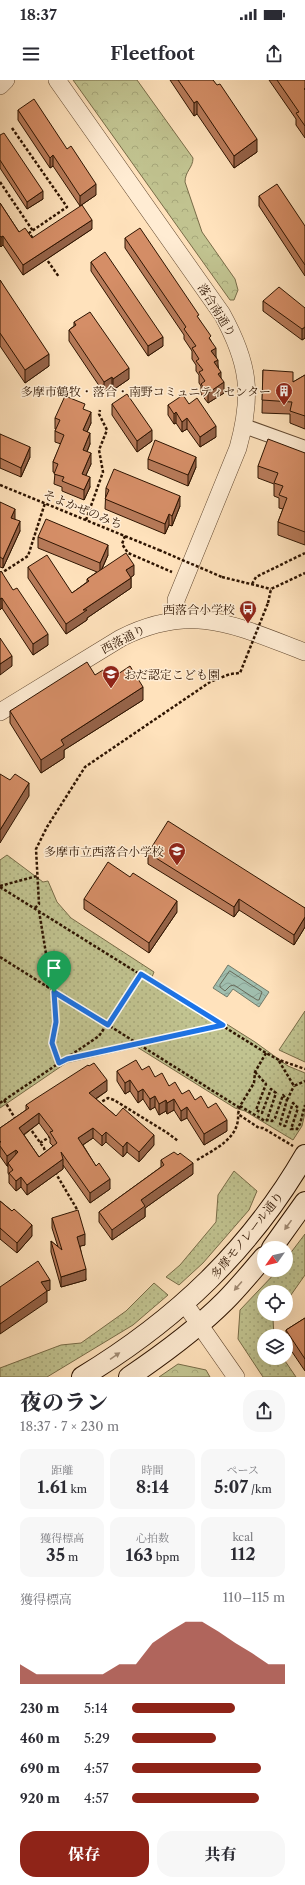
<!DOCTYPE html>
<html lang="ja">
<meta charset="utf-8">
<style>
body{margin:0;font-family:"Libre Caslon Text","Noto Serif JP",serif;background:#f7f7f7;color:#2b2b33;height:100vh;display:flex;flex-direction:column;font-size:15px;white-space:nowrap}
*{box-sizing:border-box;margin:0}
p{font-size:13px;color:#7c7c81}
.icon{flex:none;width:22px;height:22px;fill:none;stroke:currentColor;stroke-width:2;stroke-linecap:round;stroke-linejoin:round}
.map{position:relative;height:1297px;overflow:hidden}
.details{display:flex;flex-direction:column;background:#fff;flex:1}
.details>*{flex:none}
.needle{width:26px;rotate:236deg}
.controls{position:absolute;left:257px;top:1161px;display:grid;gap:8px}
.controls a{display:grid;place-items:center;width:36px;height:36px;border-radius:50%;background:#fff;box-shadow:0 4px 16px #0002;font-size:20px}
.pin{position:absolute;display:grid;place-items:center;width:34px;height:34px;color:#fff;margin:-41px -17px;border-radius:50% 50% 50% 0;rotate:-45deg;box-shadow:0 0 4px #0007}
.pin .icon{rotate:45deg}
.round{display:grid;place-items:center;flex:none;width:42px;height:42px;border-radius:16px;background:#f7f7f7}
.headline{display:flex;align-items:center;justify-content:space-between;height:68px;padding:0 20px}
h1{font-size:22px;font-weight:800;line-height:30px}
.figures{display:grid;grid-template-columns:repeat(3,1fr);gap:6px;height:68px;padding:4px 20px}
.figures div{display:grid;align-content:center;border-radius:10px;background:#f7f7f7;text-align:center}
.figures b{font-size:17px;font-weight:800}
.figures small{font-size:11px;font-weight:400}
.figures p{font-size:11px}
.chart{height:112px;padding:8px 20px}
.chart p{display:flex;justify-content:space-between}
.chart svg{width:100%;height:72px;margin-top:4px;fill:#8f2418;opacity:.7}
.cta{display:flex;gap:8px;margin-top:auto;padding:8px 20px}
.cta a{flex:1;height:46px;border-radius:16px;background:#8f2418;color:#fff;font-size:16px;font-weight:800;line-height:46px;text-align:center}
.cta a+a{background:#f7f7f7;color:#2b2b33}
ul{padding:0 20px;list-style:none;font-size:13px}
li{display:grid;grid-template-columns:64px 48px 1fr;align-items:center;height:30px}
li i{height:10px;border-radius:5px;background:#8f2418}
.status{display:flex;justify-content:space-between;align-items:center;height:28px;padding:0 20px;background:#fff;direction:ltr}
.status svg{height:11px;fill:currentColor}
header{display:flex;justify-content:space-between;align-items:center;height:52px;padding:0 20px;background:#fff;font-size:18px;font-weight:800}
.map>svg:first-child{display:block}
</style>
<div class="status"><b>18:37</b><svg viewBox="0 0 49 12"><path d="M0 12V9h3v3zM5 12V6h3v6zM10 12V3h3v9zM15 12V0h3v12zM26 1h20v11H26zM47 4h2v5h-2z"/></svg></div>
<header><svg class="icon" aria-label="menu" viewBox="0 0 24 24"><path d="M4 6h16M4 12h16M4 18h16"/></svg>Fleetfoot<svg class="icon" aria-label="share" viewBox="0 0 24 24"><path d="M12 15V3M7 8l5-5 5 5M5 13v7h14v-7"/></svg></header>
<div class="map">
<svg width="305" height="1297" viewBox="0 0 305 1297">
<defs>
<pattern id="grass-dots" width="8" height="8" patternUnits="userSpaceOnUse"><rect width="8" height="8" fill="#c1c390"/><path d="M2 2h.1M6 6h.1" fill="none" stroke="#a6a77a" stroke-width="1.8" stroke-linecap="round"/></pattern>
<pattern id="forest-crowns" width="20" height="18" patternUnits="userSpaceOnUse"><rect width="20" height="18" fill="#c1c390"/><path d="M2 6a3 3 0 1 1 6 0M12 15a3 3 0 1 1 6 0" fill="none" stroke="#a6a77a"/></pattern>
<pattern id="water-waves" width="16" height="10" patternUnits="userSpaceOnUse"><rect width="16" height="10" fill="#a0beae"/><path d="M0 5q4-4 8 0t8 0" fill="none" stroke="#8aa294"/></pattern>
</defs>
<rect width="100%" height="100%" fill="#ffe2bc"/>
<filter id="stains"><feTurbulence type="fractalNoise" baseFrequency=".005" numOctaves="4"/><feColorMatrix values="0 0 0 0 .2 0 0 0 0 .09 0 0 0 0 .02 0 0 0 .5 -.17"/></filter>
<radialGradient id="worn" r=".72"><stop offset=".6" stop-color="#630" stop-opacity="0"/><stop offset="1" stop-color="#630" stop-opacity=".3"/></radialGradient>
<path fill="url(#grass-dots)" stroke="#786c48" d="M7,775L43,802L48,801L57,822L71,838L154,892L152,897L255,962L288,986L305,993V1033L302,1046L293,1060L245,1031L235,1028L137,967L66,983L0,1028V780Z
M305,931V982L279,970Z
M234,1091L257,1111L249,1130L203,1183L179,1205L166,1197L180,1185L216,1142L218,1115Z
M305,1154V1195L286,1222V1212H264V1234H277L273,1239L274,1256H264V1278H283L296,1297H263L238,1259L240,1230L278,1190H286V1179Z
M154,1203L168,1215L133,1245L47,1297H0V1288L61,1265L81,1263L126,1231Z"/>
<path fill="url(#forest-crowns)" stroke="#786c48" d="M73,0H137L193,78C193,88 185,91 185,102L202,152L235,199L238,210L234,220H230Z
M178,1284L206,1290L210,1297H159Z"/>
<path fill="url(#water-waves)" stroke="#727a69" d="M228,885L269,912L259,927L233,909L227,917L213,908Z"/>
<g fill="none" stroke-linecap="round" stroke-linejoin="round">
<path stroke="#676958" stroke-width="1" d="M230,891L262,912L259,920H257L234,905L230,906L225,911L220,907V905Z"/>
<defs>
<path id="minor" d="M244,346L305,368"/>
<path id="tertiary" d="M57,0L222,234C249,283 253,314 238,368L176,520L177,539
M0,6L6,0
M0,632L121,558C193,522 236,546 305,572
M185,1224L236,1297"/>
<path id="secondary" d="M272,1168L305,1122
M82,1297C176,1240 250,1170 305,1075
M129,1297C163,1274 196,1250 225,1221C239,1207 251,1192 264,1177"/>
</defs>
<use href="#minor" stroke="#624830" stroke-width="16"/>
<use href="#tertiary" stroke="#624830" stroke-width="18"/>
<use href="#secondary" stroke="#2e1401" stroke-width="22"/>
<path stroke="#2e1401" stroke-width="2.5" stroke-dasharray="3 2" stroke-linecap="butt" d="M12,48L67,127L29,153L34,160
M0,102L33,151
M45,177L59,197
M0,405L159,470
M86,440L103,392L99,370L107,350L99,334L100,330
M125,456L122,464L128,473L172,492
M0,494L28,476L45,423
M222,497L271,509
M252,504L256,497L305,473
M268,523L271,509L305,493
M0,806L37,796
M0,807L266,973L279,980L305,989
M35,828L39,824L36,769L47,747L85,687L210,602L230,594L240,593L248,573
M39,831L49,892L47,907
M0,877L240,1028
M54,912L56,942L52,963L59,983
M266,973L255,992L254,1003L240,1026L238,1034L259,1048H263L293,1066
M69,978L223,945
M279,981L294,1006L305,1001
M255,992L266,1004L256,1030L262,1033L271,1009L276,1013L267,1040L272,1041L275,1038L283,1015L287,1020L280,1044L285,1046L293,1023L298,1028L291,1049H297L300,1044L305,1025
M4,1020L16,1040
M287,1020L294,1006
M0,1023L99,956L141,894
M98,1024L108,1018L114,1020L166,1052L178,1061
M240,1026L265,1041L267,1040
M29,1047L44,1068L46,1075
M40,1063L51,1056
M197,1080C215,1069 240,1058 238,1034
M55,1092L78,1131"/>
<use href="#minor" stroke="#ffecd3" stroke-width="14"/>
<use href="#tertiary" stroke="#ffecd3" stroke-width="17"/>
<use href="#secondary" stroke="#ffecd3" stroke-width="20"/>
<path stroke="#2e1401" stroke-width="2.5" stroke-dasharray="3 2" stroke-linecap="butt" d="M159,470L222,497
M248,573L268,523"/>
</g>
<path fill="#b77a59" stroke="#2e1401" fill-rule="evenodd" d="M170,0H213L257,72L234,88L197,34L194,36Z
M269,0H305V58L296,45V39Z
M18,30L96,115L80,126L53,86L50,88L18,40Z
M0,55L43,119L27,129L0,88Z
M259,116L305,146V196L259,126Z
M0,123L19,152L32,158L92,149L23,195L3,165L1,167L0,166Z
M125,158L199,239L211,261L216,277L224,313L208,323L201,314V306L199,303V295L196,291V285L192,279V271L184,259V255L125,168Z
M91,182L163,266L148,276L91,191Z
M0,200L49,286L25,303L0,266Z
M263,221L305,228V258L302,260L263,231Z
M74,242L129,299L113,310L112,307L104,313L69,261V250L74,246Z
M263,290L293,302L305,295V349L290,343V334L262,333Z
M112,324L152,361L137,372L112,335Z
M189,324L216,357L200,367L187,349L182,352L176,343L174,344L168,335V325Z
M85,330L91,343L87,352L90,364L87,372L91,384L86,395L90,407L84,420L62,411V407L54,404L55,393L53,392V382L61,364L55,362V351L56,349H55V338Z
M0,354L30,377L21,397L0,388Z
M305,373V465L278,455V442L283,429L279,428V418L274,416V404L258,398V386Z
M148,379L196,387L188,406L148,389Z
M106,408L180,426L172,446L169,445L165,454L105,429Z
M0,422L15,439L20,451L3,488L0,487Z
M38,457L108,475L102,489L134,495L131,497V508L87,538V540L66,554L28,498V487L72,513L87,502V499L97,492L38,468Z
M0,492L48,565L33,575L2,528Z
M95,595L109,600L143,620L64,670V678L41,693L10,643V631Z
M148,773L305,828V847L294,865L239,830L234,837L148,784Z
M84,819L177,832L149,873L84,829Z
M142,990L155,997L182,1014L195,1020L208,1028L227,1051L204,1065L187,1038L181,1041L174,1030L167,1034L166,1031L159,1035L155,1027L150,1030L143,1019L138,1023L130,1011L125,1014L117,1001V991Z
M107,1011L96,1019L116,1036L154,1065L139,1082L127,1072L123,1077L106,1062L102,1066L93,1058L83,1065L110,1109L90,1123L63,1085V1089L27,1115L21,1107L16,1111L9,1103V1095L8,1093V1086H7L0,1076V1048L26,1030V1025ZM39,1043L50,1058V1063L53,1066L39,1077L24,1055Z
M161,1080L193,1094L145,1128V1137L112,1160L99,1142V1132L161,1087Z
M0,1121L12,1131L32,1156L17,1173L0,1159Z
M52,1138L85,1165L80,1166L86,1200L61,1207L51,1172V1161L58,1167L52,1148Z
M305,1238V1291L286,1263V1250Z"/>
<path fill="#956348" stroke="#2e1401" d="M197,21V34L194,36V23Z
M257,59V72L234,88V76Z
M53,75V86L50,88V78Z
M96,104V115L80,126V116Z
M43,111V119L27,129V122Z
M92,140V149L23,195V185Z
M3,156V165L1,167V157Z
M305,247V258L302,260V249Z
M163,257V266L148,276V266Z
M216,268V278L211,271Z
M49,274V286L25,303V290Z
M218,280V290L214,282Z
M129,288V299L113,310V299Z
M221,292V302L218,294Z
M112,297V307L104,313V302Z
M224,302V313L208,323V313Z
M91,332V343L83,361V350Z
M176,332V343L174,344V334Z
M187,338V349L182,352V342Z
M216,346V357L200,367V357Z
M152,350V361L137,372V361Z
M90,353V364L83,381V370Z
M30,367V377L21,397V388Z
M91,373V384L82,404V394Z
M196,377V387L188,406V395Z
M90,397V407L84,420V410Z
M180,416V426L172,446V436Z
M15,429V439L11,447V438Z
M169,434V445L165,454V444Z
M20,441V451L3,488V479Z
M108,465V475L100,493V483Z
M134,485V495L126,501V490Z
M131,498V508L87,538V540L66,554V544L83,530Z
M2,518V528L0,530V519Z
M48,554V565L33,575V564Z
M12,576V586L0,595V584Z
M143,607V620L64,670V678L41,693V680L61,660Z
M29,703V716L0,763V750Z
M239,819V830L234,837V827Z
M177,821V832L149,873V863Z
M305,837V847L294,865V855Z
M107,1000V1011L89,1023V1013Z
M130,1000V1011L125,1014V1003Z
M143,1009V1019L138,1023V1012Z
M155,1016V1027L150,1030V1019Z
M174,1019V1030L167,1034V1023Z
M166,1020V1031L159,1035V1024Z
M187,1027V1038L181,1041V1031Z
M39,1033V1043L19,1058V1048Z
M227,1040V1051L204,1065V1054Z
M93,1048V1058L78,1068V1058Z
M106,1052V1062L102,1066V1056Z
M154,1055V1065L139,1082V1072Z
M127,1062V1072L123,1077V1067Z
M16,1070V1080L8,1083V1086H7V1076Z
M63,1079V1089L27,1115V1105Z
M193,1083V1094L145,1128V1137L112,1160V1150L141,1120Z
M21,1097V1107L16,1111V1101Z
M110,1099V1109L90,1123V1113Z
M32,1145V1156L17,1173V1163Z
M85,1154V1165L77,1167V1157Z
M86,1189V1200L61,1207V1197Z
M50,1200V1210L47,1211V1222L0,1254V1244L41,1202Z"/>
<path fill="#d58e67" stroke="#2e1401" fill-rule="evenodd" d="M178,0H213L217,5L220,4L257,59L234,76L197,21L194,23Z
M277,0H305V8L304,9L305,10V46L296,33L299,32Z
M34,19L67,69L71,66L96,104L80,116L53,75L50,78L18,30Z
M4,53L43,111L27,122L0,80V55Z
M277,104L305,146V185L259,116Z
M0,123L19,152L25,148L32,158L82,125L92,140L23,185L3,156L1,157L0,156Z
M140,148L199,235L197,236L211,256L209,258L216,268L211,271L218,280L214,282L221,292L218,294L224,302L208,313L201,304L205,301L199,292L203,290L196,281L199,279L192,268L196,266L184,249L186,247L125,158Z
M105,172L163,257L148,266L91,182Z
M0,200L49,274L25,290L0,253Z
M279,207L305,228V247L302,249L263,221Z
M90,232L129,288L113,299L112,297L104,302L69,250L76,245L74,242Z
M263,290L293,292V302L305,295V336L290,331L292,322L262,320Z
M127,314L152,350L137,361L112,324Z
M183,315L189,324L197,318L216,346L200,357L187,338L182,342L176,332L174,334L168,325Z
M65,316L85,324L83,329L91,332L83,350L90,353L83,370L91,373L82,394L90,397L84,410L62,401L64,397L54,394L58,384L53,382L64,355L55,351L60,340L55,338Z
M0,354L30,367L21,388L0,378Z
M268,359L305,373V452L278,442L287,418L279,415L283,406L274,403L278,393L258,386Z
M155,360L196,377L188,395L148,379Z
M114,389L180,416L172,436L169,434L165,444L105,419L109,410L106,408Z
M0,422L15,429L11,438L20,441L3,479L0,477Z
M46,439L108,465L100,483L38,457Z
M126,473L134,485L126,490L131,498L83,530H87L66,544L28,487L47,475L72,513L89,501L87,499Z
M1,491L13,510L17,508L48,554L33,564L2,518L0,519V492Z
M0,558L12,576L0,584Z
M87,582L95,595L103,590L109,600L130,586L143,607L61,660L64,665L41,680L10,631Z
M0,694L10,700L15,694L29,703L0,750Z
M168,741L305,828V837L294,855L239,819L234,827L148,773Z
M108,782L130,797L133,793L177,821L149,863L84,819Z
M136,980L142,990L149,986L155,997L162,993L169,1006L175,1002L182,1014L189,1010L195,1020L201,1016L208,1028L216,1023L227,1040L204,1054L187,1027L181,1031L174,1019L167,1023L166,1020L159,1024L155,1016L150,1019L143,1009L138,1012L130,1000L125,1003L117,991Z
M94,983L107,1000L89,1013L116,1036L123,1028L154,1055L139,1072L127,1062L123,1067L106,1052L102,1056L93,1048L78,1058L96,1086L99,1083L110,1099L90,1113L61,1072L63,1079L27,1105L21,1097L16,1101L9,1093L13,1090L8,1083L18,1072L16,1070L7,1076L0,1066V1062H1L0,1061V1048L29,1028L26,1025L35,1019L88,985L89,986ZM39,1033L53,1051L50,1052L57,1063L39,1077L19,1048Z
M174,1072L178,1075L180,1073L193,1083L141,1120L145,1126L112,1150L99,1132L164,1085L161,1080Z
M0,1121L12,1131L14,1129L32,1145L17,1163L0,1148Z
M78,1130L85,1154L77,1157L86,1189L61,1197L51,1161L62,1170L52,1138Z
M38,1181L50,1200L41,1202L47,1211L0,1244V1207Z
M305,1238V1279L286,1250Z"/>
<defs><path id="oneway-solid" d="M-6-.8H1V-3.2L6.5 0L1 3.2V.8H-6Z"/></defs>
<g fill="#a18b74">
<use href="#oneway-solid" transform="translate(288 1145) rotate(126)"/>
<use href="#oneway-solid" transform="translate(238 1206) rotate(131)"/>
<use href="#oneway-solid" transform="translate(115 1276) rotate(-34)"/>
</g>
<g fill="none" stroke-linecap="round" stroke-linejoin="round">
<defs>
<path id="route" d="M141,894L223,945L67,979L59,983L52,963L56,942L54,912L108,945Z"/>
</defs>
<use href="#route" stroke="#fff" stroke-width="8"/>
<use href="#route" stroke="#1a73e8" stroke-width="5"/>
</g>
<defs>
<symbol id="building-pin" viewBox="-11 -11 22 30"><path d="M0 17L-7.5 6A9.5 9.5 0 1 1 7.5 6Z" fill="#8f2418" stroke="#ffecd3"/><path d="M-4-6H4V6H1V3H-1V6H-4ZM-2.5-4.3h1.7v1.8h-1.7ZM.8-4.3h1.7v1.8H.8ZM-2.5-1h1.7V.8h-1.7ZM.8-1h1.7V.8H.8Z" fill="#fff"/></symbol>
<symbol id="bus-pin" viewBox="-11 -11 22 30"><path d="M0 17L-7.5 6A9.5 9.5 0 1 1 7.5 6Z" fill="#8f2418" stroke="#ffecd3"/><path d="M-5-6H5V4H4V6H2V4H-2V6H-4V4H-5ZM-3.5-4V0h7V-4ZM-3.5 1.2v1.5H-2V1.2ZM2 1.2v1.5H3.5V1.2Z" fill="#fff"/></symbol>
<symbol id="school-pin" viewBox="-11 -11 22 30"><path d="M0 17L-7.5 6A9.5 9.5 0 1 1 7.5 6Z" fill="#8f2418" stroke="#ffecd3"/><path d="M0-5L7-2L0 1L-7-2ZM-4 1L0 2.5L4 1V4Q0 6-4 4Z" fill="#fff"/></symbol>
</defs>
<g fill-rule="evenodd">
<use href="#building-pin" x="274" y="301" width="20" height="27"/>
<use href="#bus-pin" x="238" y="519" width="20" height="27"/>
<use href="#school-pin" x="101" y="584" width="20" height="27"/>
<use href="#school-pin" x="167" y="761" width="20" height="27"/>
</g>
<g text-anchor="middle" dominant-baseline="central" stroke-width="3" stroke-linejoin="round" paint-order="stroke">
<g font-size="12" fill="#2e1401" stroke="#ffecd3">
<text transform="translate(217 230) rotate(58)">落合南通り</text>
<text transform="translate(83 429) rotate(22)">そよかぜのみち</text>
<text transform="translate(123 559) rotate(-27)">西落通り</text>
<text transform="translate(247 1155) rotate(-51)">多摩モノレール通り</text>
</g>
<g font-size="12" fill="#2e1401" stroke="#ffecd3" text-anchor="end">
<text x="271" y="311">多摩市鶴牧・落合・南野コミュニティセンター</text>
<text x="235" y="529">西落合小学校</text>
<text x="124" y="594" text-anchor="start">おだ認定こども園</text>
<text x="164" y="771">多摩市立西落合小学校</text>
</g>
</g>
<rect width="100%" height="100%" filter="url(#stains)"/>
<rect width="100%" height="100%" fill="url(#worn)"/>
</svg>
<div class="controls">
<a><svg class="needle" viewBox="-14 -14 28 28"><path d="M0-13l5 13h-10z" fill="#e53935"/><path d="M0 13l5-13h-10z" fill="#7c7c81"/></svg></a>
<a><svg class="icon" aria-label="locate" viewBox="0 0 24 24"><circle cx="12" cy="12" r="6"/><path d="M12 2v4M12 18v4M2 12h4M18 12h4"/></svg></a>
<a><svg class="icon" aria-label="layers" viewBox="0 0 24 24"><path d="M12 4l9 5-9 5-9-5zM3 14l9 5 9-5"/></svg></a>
</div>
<div class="pin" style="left:54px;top:912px;background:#1e9e55"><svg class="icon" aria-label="arrive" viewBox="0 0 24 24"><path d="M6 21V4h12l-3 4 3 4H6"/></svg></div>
</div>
<section class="details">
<div class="headline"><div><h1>夜のラン</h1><p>18:37 · 7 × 230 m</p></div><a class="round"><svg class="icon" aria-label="share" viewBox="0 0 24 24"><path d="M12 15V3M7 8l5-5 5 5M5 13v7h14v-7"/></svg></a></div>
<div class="figures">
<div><p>距離</p><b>1.61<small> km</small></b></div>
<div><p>時間</p><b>8:14</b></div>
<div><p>ペース</p><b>5:07<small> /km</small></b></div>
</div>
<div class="figures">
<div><p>獲得標高</p><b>35<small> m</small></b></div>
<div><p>心拍数</p><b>163<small> bpm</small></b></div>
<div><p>kcal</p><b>112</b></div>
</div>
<div class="chart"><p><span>獲得標高</span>110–115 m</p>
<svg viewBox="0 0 160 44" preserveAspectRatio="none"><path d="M0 44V32L10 38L20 38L30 38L40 38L50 38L60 32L70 32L80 19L90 12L100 6L110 6L120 12L130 19L140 25L150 32L160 32V44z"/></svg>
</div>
<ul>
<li><b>230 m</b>5:14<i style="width:67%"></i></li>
<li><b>460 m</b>5:29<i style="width:55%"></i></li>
<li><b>690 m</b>4:57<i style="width:84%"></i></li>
<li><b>920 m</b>4:57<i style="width:83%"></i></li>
</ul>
<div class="cta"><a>保存</a><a>共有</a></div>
</section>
